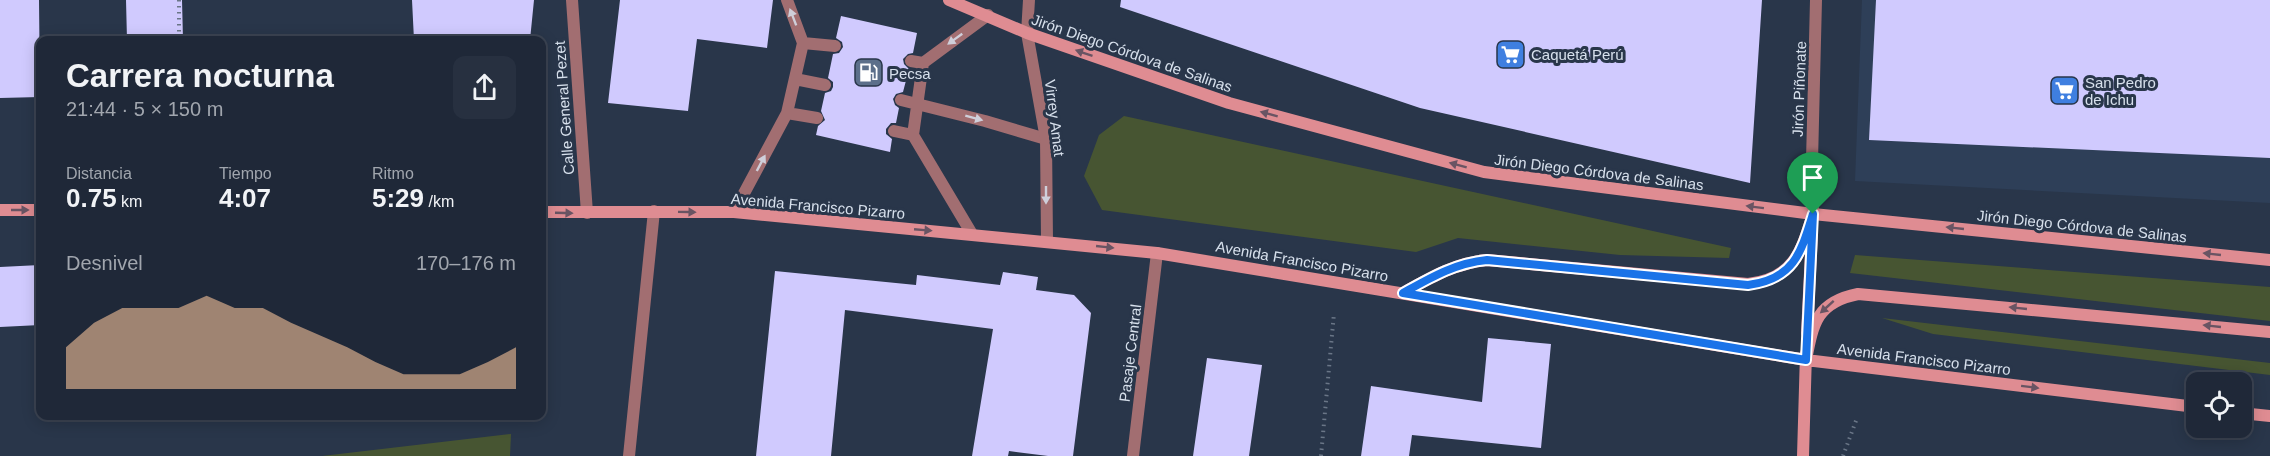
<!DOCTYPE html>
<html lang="es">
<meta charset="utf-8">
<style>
body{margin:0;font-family:Arial,sans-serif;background:#273040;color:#f1f3f6;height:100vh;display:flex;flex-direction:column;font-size:22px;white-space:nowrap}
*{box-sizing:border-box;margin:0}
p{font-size:20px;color:#a1a6ae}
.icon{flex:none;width:33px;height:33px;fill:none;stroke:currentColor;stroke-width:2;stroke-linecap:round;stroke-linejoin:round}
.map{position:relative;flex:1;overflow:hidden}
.panel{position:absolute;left:36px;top:36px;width:510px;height:384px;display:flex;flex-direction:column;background:#1f2838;border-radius:12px;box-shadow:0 3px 15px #0003,0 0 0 2px #3c4453}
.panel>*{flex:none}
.tools{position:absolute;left:2186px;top:372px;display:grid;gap:12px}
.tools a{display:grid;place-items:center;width:66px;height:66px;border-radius:12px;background:#1f2838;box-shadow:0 3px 15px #0003,0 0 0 2px #3c4453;font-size:30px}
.pin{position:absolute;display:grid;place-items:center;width:51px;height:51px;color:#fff;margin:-62px -26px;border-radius:50% 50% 50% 0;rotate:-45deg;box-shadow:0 0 6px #0007}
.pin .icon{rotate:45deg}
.round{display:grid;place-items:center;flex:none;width:63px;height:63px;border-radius:12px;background:#273040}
.overview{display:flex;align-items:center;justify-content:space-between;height:102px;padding:0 30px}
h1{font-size:33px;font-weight:600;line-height:45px}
.metrics{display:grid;grid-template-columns:repeat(3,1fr);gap:9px;height:102px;padding:6px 30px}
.metrics div{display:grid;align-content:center}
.metrics b{font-size:26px;font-weight:600}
.metrics small{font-size:16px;font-weight:400}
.metrics p{font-size:16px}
.chart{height:168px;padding:12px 30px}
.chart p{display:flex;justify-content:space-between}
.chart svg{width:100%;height:108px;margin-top:6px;fill:#d6ab8b;opacity:.7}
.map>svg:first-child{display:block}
</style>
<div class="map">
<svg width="2270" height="456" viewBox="0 0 2270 456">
<rect width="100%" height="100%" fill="#29364a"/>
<path fill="#2e3f58" d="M1862,0H2270V203L1855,181Z"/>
<path fill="#475532" d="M1124,116L1731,248L1729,258L1620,255L1458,238L1416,252L1102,210L1084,176L1099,135Z
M1855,255L2270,287V321L1850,273Z
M1882,318L2270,363V375L1933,334Z
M511,434L510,456H322Z"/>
<path fill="#d0cafe" d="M0,0H39L40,97L0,98Z
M126,0H182L183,40H127Z
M412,0H534L530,40H414Z
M620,0H773L767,48L697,39L688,111L608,103Z
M1121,0H1762L1750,183L1420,108L1120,7Z
M1876,0H2270V158L1869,140Z
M841,16L917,33L913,53L908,54L903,59L904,64L909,69L903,92L896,94L893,99L895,105L899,108L896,123H891L886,129V134L892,139L890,152L816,135L818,126L825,120L821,111L825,93L831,91L833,87V82L828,78L833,54L839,53L843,47L842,42L836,38Z
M40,265V325L0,327V267Z
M775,271L916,285L917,275L1000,285L1003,272L1038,277L1036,290L1074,295L1091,313L1073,456H1048L1009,451L1008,456H972L993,329L845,310L831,456H756Z
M1488,338L1551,344L1541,448L1412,435L1409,456H1361L1371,386L1482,402Z
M1207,358L1262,365L1249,456H1193Z"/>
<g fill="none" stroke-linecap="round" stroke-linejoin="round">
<path stroke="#6a7687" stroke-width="4" stroke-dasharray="1.5 4.5" stroke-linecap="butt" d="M179,0V40
M1321,456L1334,313
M1843,456L1857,418"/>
<path stroke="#a26e71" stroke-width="12" d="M787,0L803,43L835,46
M911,61L923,63L988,15
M795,79L825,85
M901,100L985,121L1046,139
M787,113L817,118
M894,131L913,135L972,234
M913,135L923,63
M734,212L787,113L803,43"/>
<path stroke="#a26e71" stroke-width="12" d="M572,0L587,213
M1029,0L1027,33L1046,139L1047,241
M629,456L654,211
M1133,456L1157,253"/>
<path stroke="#a26e71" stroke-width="12" d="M1813,214L1812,161L1816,0"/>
<path stroke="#df8c92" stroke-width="12" d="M949,0L1027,33L1229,103L1484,172L1813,214L2270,260
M0,210H40
M542,212H734L1157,253L1806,360L2196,407
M1403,293C1430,278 1455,263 1487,260L1748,284C1793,279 1801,253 1813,214
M1807,333L1812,233
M1806,360C1813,323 1817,302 1858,294L2270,332
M2241,413L2270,416
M1803,456L1806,353"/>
</g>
<defs><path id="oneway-solid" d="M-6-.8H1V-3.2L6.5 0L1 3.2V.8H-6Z" transform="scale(1.5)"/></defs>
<g fill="#cfcfda">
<use href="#oneway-solid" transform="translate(793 17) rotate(-111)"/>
<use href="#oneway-solid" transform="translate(955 39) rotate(144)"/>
<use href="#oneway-solid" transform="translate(974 118) rotate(15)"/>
<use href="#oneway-solid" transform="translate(761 163) rotate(-62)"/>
<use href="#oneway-solid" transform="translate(1046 195) rotate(90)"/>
</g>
<g fill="#695463">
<use href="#oneway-solid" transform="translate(1084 53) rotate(-161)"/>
<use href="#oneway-solid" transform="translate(1269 114) rotate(-165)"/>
<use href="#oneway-solid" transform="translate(1458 165) rotate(-165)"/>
<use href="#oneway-solid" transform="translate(1755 207) rotate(-173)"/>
<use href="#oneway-solid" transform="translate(20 210)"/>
<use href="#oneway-solid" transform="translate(687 212) rotate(1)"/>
<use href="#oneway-solid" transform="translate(564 213) rotate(2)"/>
<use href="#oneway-solid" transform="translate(1955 228) rotate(-174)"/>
<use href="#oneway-solid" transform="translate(923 230) rotate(5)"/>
<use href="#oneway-solid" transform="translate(1105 247) rotate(6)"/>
<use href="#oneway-solid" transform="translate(2212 254) rotate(-174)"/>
<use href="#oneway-solid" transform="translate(1827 307) rotate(138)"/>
<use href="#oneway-solid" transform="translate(2018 308) rotate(-174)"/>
<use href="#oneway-solid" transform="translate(2212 326) rotate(-174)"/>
<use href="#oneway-solid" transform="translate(2030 387) rotate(7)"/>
</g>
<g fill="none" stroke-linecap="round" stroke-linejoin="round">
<defs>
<path id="route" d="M1813,214L1806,360L1403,293C1430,278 1455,263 1487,260L1748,285C1794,279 1801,253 1813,214Z"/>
</defs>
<use href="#route" stroke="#fff" stroke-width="12"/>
<use href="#route" stroke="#1a73e8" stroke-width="8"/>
</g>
<defs>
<symbol id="supermarket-square" viewBox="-11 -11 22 22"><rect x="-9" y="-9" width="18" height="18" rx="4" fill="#3f7fe0" stroke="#29364a"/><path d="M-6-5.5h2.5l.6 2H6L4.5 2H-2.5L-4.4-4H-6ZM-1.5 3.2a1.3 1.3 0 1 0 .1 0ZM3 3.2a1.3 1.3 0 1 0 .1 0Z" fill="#fff"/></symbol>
<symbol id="fuel-square" viewBox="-11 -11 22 22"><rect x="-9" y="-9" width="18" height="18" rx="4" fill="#5c6f8a" stroke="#29364a"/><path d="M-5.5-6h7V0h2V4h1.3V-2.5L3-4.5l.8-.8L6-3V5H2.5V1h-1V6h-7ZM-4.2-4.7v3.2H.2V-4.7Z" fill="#fff"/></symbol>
</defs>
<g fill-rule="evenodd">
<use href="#supermarket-square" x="1494" y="38" width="33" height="33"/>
<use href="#fuel-square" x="852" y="56" width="33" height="33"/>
<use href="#supermarket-square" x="2048" y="74" width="33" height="33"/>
</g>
<g text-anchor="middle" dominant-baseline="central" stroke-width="6" stroke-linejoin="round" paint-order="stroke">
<g font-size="15" fill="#d7e0ec" stroke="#29364a">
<text transform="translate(1132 53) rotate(19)">Jirón Diego Córdova de Salinas</text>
<text transform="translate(1799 89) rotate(-88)">Jirón Piñonate</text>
<text transform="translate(564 108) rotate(-94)">Calle General Pezet</text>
<text transform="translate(1055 118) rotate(83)">Virrey Amat</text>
<text transform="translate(1599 172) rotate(7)">Jirón Diego Córdova de Salinas</text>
<text transform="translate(818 206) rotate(5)">Avenida Francisco Pizarro</text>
<text transform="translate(2082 226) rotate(6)">Jirón Diego Córdova de Salinas</text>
<text transform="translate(1302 261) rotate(10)">Avenida Francisco Pizarro</text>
<text transform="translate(1130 353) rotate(-83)">Pasaje Central</text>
<text transform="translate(1924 359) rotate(7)">Avenida Francisco Pizarro</text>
</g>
<g font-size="15" fill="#d7e0ec" stroke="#29364a" text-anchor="start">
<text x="1531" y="54">Caquetá Perú</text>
<text x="889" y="73">Pecsa</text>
<text x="2085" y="82">San Pedro<tspan x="2085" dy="17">de Ichu</tspan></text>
</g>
</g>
</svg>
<div class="tools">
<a><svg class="icon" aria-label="locate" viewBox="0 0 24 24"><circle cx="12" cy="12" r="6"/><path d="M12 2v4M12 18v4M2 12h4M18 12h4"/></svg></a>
</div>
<div class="pin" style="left:1813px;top:214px;background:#1e9e55"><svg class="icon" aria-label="arrive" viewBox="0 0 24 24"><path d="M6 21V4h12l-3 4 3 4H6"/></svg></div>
<section class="panel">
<div class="overview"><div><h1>Carrera nocturna</h1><p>21:44 · 5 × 150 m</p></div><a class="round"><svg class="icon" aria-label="share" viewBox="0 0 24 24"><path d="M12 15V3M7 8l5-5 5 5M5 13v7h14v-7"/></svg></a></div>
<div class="metrics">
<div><p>Distancia</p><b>0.75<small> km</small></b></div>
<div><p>Tiempo</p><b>4:07</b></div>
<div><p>Ritmo</p><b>5:29<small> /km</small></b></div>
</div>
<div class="chart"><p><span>Desnivel</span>170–176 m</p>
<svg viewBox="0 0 160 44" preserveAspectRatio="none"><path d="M0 44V27L10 17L20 11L30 11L40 11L50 6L60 11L70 11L80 17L90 22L100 27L110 33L120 38L130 38L140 38L150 33L160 27V44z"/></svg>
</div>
</section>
</div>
